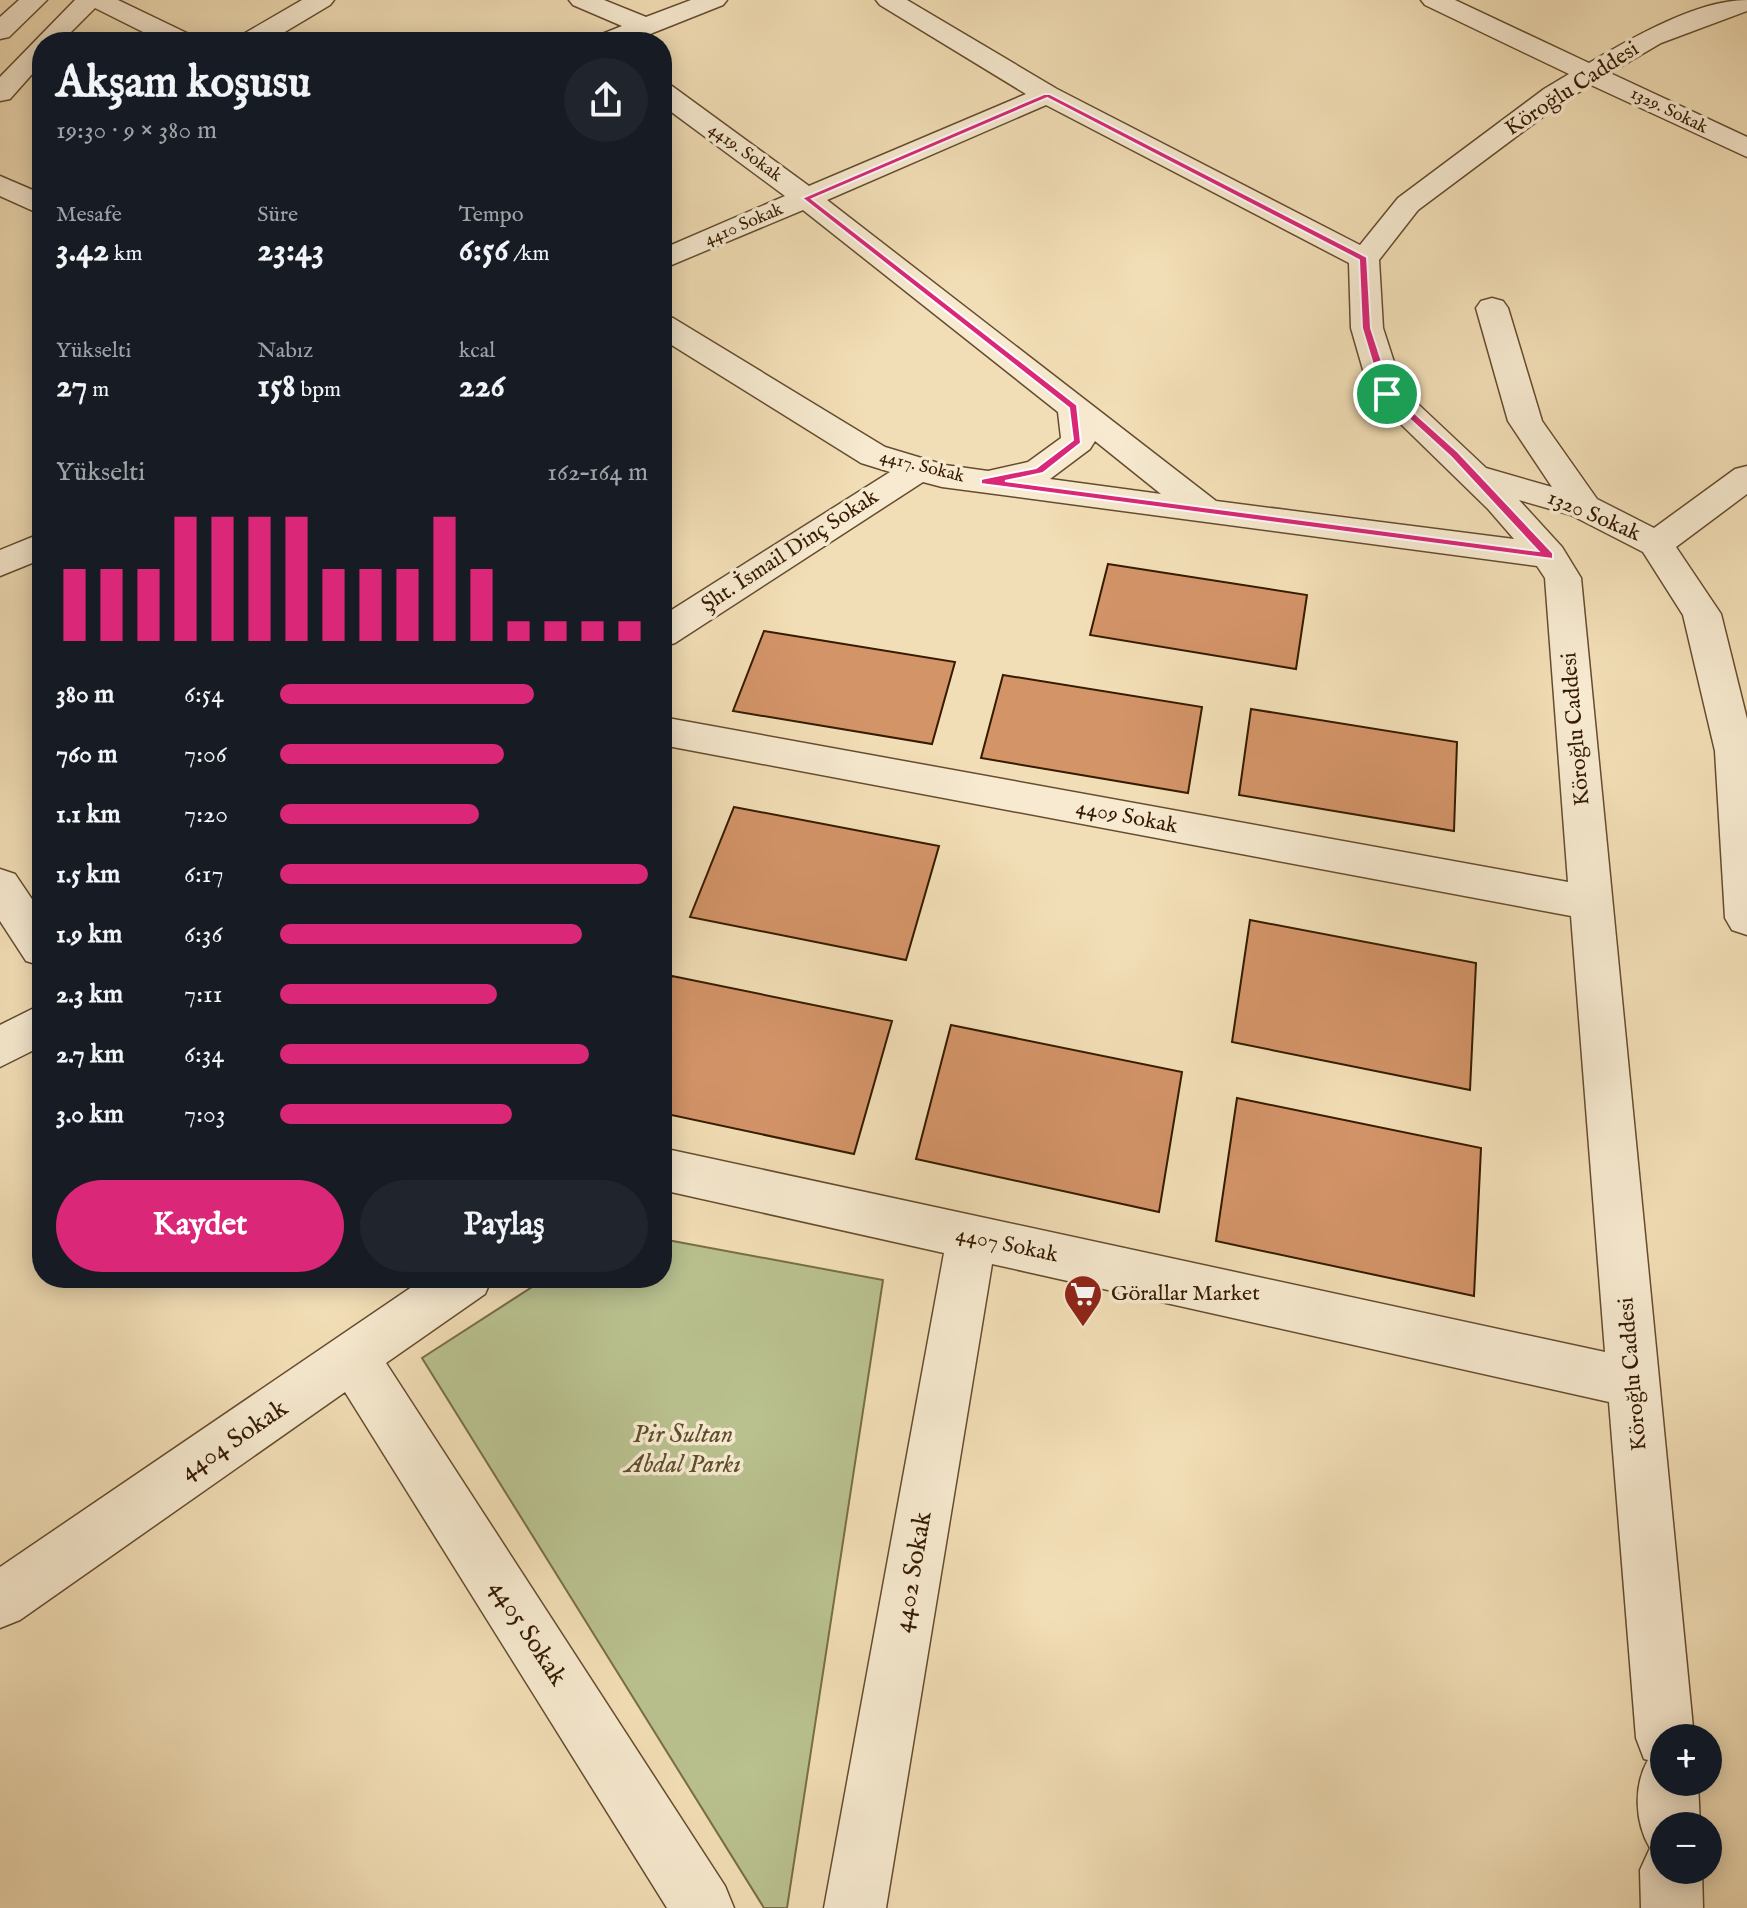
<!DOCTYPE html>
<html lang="tr">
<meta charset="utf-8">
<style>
body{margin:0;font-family:"IM FELL English",serif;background:#20242c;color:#f1f3f6;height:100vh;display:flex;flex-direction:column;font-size:30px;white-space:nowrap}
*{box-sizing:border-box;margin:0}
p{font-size:26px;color:#9ea1a6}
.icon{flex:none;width:44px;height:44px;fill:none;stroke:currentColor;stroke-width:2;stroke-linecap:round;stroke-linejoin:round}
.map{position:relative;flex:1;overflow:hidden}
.details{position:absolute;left:32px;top:32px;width:640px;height:1256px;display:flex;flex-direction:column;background:#171b24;border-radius:32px;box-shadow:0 4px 20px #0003}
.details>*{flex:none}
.buttons{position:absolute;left:1650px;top:1724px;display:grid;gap:16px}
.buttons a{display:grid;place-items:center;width:72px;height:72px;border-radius:50%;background:#171b24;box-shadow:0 4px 20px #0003;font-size:40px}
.pin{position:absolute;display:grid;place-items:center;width:68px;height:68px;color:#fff;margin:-34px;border:4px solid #fff;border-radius:50%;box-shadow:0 2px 8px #0007}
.round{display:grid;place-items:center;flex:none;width:84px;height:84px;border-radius:42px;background:#20242c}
.head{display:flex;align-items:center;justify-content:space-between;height:136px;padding:0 24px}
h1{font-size:44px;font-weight:800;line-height:60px}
.figures{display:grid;grid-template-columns:repeat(3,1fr);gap:12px;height:136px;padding:8px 24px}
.figures div{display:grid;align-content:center}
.figures b{font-size:34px;font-weight:800}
.figures small{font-size:22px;font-weight:400}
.figures p{font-size:22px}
.chart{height:224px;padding:16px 24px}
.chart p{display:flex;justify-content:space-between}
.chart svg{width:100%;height:144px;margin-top:8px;stroke:#db2777;stroke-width:6}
.primary-button{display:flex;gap:16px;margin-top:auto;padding:16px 24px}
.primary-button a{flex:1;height:92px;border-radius:48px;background:#db2777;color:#fff;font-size:32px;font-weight:800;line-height:92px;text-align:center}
.primary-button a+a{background:#20242c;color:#f1f3f6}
ul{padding:0 24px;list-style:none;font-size:26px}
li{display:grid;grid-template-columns:128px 96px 1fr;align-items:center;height:60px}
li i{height:20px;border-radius:10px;background:#db2777}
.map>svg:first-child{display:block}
</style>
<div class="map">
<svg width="1747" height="1908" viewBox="0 0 1747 1908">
<rect width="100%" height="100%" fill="#f2deb6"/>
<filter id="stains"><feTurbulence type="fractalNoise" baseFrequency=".0025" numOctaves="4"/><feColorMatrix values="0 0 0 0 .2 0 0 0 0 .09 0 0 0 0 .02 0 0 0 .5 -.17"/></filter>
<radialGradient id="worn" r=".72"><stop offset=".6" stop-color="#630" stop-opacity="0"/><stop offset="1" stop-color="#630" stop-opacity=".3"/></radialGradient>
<path fill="#b9c18f" stroke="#786e48" stroke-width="2" d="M662,1239L883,1280L787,1908H764L422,1358L546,1278H662Z"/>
<path fill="#d39468" stroke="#361b01" stroke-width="2" d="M1108,564L1307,595L1296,669L1090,635Z
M764,631L955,662L932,744L733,711Z
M1003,675L1202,707L1188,793L981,758Z
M1251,709L1457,742L1454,831L1239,795Z
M734,807L939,846L906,960L690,917Z
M1250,920L1476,963L1470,1090L1232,1042Z
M672,976L892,1021L854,1154L662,1113V1001Z
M951,1025L1182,1072L1159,1212L916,1159Z
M1237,1098L1481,1148L1474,1296L1216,1241Z"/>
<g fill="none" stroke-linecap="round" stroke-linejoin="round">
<defs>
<path id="minor" d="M85,0H118L193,36L197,42H163L89,5Z
M302,0H334L330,5L268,42H236L240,36Z
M569,0H604L646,17L691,0H727L723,5L630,42H593L597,36L622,26L573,5Z
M876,0H907L1057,89L1360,245L1398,198L1544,89L1569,74L1425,5L1421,0H1455L1589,63C1632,38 1697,0 1747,0V11L1661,43L1610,73L1747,137V157L1591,85L1564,101L1418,210L1379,260L1383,328L1403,390L1486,468L1552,487L1508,421L1476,308L1481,301L1492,298L1503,301L1508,308L1542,421L1597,499L1654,528L1735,469L1747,466V494L1676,547L1721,614L1747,719V935L1732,930L1725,918L1715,751L1683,615L1643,552L1571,515L1519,500L1562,547L1581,578L1694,1738H1664V1782H1698L1700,1826H1664V1870H1702L1703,1908H1641L1640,1870L1650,1848C1635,1823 1633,1786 1648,1760L1644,1759L1636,1738L1609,1402L992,1264L886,1908H824L944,1253L662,1190V1148L1605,1352L1571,916L662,745V717L1568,882L1545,578L1537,566L942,487L923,482L675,643L662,647V616L890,472L861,463L662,339V315L673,318L885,447L945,465L988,471L1028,462L1061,438L1058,412L803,210L662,269V249L785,196L662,105V84L672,86L809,186L1026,94L880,5ZM1046,105L1349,263L1351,328L1370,394L1488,509L1514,539L1216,501L827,200ZM1095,441L1161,494L1050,479L1090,449Z
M0,176L42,194V215L0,196Z
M42,533V559L0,576V550Z
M0,869L15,874L42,914V966L26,961L0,921Z
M42,1004V1046L0,1067V1025Z
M425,1278H492L485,1294L386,1363L725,1886L734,1908H667L345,1392L20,1620L0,1628V1567Z"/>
<path id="tertiary" d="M19,0H47L9,37L0,39V17Z
M75,0H103L61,42H42V63L10,99L0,101V77Z"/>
</defs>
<use href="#minor" stroke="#654c2e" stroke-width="3"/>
<use href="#tertiary" stroke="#654c2e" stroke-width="3"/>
<use href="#minor" fill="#f7ead0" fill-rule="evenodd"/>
<use href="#tertiary" fill="#f7ead0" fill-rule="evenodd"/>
</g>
<path fill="#db2777" stroke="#fff" stroke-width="2" fill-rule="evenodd" d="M1044,94H1050L1367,257L1371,328L1392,393L1458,452L1553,553V559L981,484V479L1036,468L1073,440L1069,408L802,198ZM1047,98L1359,260L1362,328L1382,394L1451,457L1538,551L1005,481L1043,473L1081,443L1077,405L812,199Z"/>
<defs>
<symbol id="supermarket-pin" viewBox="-11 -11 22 30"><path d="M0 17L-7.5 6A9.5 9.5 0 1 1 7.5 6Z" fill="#8f2418" stroke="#f7ead0"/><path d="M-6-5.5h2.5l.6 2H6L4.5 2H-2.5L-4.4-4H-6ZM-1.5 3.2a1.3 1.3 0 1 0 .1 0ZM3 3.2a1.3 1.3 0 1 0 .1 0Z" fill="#fff"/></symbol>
</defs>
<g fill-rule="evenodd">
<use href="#supermarket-pin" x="1061" y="1272" width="44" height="60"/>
</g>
<g text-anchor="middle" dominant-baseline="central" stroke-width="7" stroke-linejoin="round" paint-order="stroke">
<g font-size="18" fill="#361b01" stroke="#f7ead0">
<text transform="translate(1669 111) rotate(26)">1329. Sokak</text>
<text transform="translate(745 153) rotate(36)">4419. Sokak</text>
<text transform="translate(744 225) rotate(-23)">4410 Sokak</text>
<text transform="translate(922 467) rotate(14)">4417. Sokak</text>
</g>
<g font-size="22" fill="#361b01" stroke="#f7ead0">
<text transform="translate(1572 89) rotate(-33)">Köroğlu Caddesi</text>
<text transform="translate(1594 516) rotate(23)">1320 Sokak</text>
<text transform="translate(790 551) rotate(-33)">Şht. İsmail Dinç Sokak</text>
<text transform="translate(1576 729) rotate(-95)">Köroğlu Caddesi</text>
<text transform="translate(1127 817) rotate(11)">4409 Sokak</text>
<text transform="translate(1007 1245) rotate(12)">4407 Sokak</text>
<text transform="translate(1633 1374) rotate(-95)">Köroğlu Caddesi</text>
</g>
<g font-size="22" fill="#361b01" stroke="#f7ead0" text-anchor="start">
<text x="1111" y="1294">Görallar Market</text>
</g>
<g font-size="26" font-style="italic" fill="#5d4d2c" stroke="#f7ead0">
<text x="683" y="1434">Pir Sultan<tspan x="683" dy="30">Abdal Parkı</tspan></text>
</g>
<g font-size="26" fill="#361b01" stroke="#f7ead0">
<text transform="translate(234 1440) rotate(-34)">4404 Sokak</text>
<text transform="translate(913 1572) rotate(-80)">4402 Sokak</text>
<text transform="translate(528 1633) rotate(57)">4405 Sokak</text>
</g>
</g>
<rect width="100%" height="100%" filter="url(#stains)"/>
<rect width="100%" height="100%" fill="url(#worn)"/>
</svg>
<div class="buttons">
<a>+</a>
<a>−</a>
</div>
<div class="pin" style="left:1387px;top:394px;background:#1e9e55"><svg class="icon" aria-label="arrive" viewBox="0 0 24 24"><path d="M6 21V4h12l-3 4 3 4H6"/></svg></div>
<section class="details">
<div class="head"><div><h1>Akşam koşusu</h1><p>19:30 · 9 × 380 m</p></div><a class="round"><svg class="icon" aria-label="share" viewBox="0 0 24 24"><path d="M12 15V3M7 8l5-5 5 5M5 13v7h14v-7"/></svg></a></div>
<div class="figures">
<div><p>Mesafe</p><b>3.42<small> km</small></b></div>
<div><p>Süre</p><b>23:43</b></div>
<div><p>Tempo</p><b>6:56<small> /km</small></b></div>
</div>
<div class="figures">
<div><p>Yükselti</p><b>27<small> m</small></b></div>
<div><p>Nabız</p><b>158<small> bpm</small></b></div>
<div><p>kcal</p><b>226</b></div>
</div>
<div class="chart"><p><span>Yükselti</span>162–164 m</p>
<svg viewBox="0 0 160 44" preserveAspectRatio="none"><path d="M5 44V22M15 44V22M25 44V22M35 44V6M45 44V6M55 44V6M65 44V6M75 44V22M85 44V22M95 44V22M105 44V6M115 44V22M125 44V38M135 44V38M145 44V38M155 44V38"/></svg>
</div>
<ul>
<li><b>380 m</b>6:54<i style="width:69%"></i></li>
<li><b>760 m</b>7:06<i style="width:61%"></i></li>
<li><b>1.1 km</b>7:20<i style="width:54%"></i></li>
<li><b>1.5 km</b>6:17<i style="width:100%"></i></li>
<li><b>1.9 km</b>6:36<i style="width:82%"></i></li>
<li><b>2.3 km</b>7:11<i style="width:59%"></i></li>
<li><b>2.7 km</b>6:34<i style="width:84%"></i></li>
<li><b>3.0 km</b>7:03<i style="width:63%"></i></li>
</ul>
<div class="primary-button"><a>Kaydet</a><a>Paylaş</a></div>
</section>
</div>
